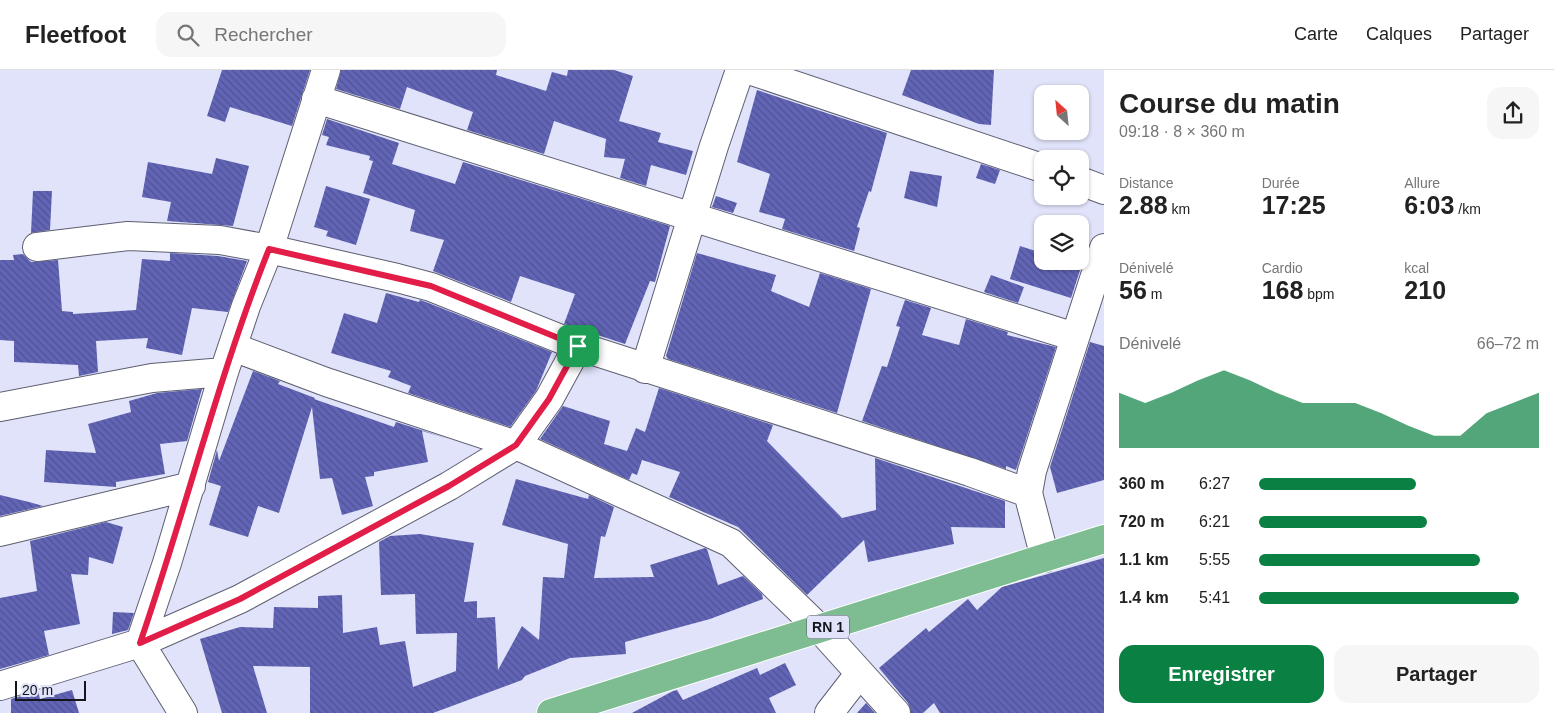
<!DOCTYPE html>
<html lang="fr">
<meta charset="utf-8">
<style>
body{margin:0;font-family:Arial,sans-serif;background:#f6f6f6;color:#222;height:100vh;display:flex;flex-direction:column;font-size:19px;white-space:nowrap}
*{box-sizing:border-box;margin:0}
p{font-size:16px;color:#767676}
.icon{flex:none;width:28px;height:28px;fill:none;stroke:currentColor;stroke-width:2;stroke-linecap:round;stroke-linejoin:round}
.map{position:relative;flex:1;overflow:hidden}
.drawer{display:flex;flex-direction:column;background:#fff;width:450px}
.drawer>*{flex:none}
.needle{width:32px;rotate:333deg}
.tools{position:absolute;left:1034px;top:15px;display:grid;gap:10px}
.tools a{display:grid;place-items:center;width:55px;height:55px;border-radius:10px;background:#fff;box-shadow:0 1px 4px #0004;font-size:25px}
.scale{position:absolute;left:15px;bottom:12px;width:71px;box-sizing:border-box;padding-left:5px;border:2px solid #14151c;border-top:0;font-size:14px;line-height:18px;white-space:nowrap;color:#14151c;-webkit-text-stroke:4px #e0e3f9;paint-order:stroke}
.pin{position:absolute;display:grid;place-items:center;width:42px;height:42px;color:#fff;margin:-21px;border-radius:10px;box-shadow:0 2px 8px #0006}
.round{display:grid;place-items:center;flex:none;width:52px;height:52px;border-radius:15px;background:#f6f6f6}
.head{display:flex;align-items:center;justify-content:space-between;height:85px;padding:0 15px}
h1{font-size:28px;font-weight:600;line-height:38px}
.metrics{display:grid;grid-template-columns:repeat(3,1fr);gap:8px;height:85px;padding:5px 15px}
.metrics div{display:grid;align-content:center}
.metrics b{font-size:25px;font-weight:600}
.metrics small{font-size:14px;font-weight:400}
.metrics p{font-size:14px}
.chart{height:140px;padding:10px 15px}
.chart p{display:flex;justify-content:space-between}
.chart svg{width:100%;height:90px;margin-top:5px;fill:#0b8043;opacity:.7}
.cta{display:flex;gap:10px;margin-top:auto;padding:10px 15px}
.cta a{flex:1;height:58px;border-radius:15px;background:#0b8043;color:#fff;font-size:20px;font-weight:600;line-height:58px;text-align:center}
.cta a+a{background:#f6f6f6;color:#222}
ul{padding:0 15px;list-style:none;font-size:16px}
li{display:grid;grid-template-columns:80px 60px 1fr;align-items:center;height:38px}
li i{height:12px;border-radius:6px;background:#0b8043}
header{display:flex;align-items:center;gap:30px;box-sizing:border-box;height:70px;padding:0 25px;background:#fff;border-bottom:1px solid #e0e0e0}
header strong{font-size:24px}
nav{display:flex;gap:28px;margin-inline-start:auto;font-size:18px}
.search{width:350px;height:45px;background:#f6f6f6;display:flex;align-items:center;gap:12px;box-sizing:border-box;padding:0 18px;border-radius:15px;color:#767676;font-size:19px}
main{display:flex;flex:1;min-height:0}
.map>svg:first-child{display:block}
</style>
<header>
<strong>Fleetfoot</strong>
<div class="search"><svg class="icon" aria-label="search" viewBox="0 0 24 24"><circle cx="10" cy="10" r="6"/><path d="M15 15l6 6"/></svg>Rechercher</div>
<nav><a>Carte</a><a>Calques</a><a>Partager</a></nav>
</header>
<main>
<div class="map">
<svg width="1104" height="643" viewBox="0 0 1104 643">
<defs>
<pattern id="building-back-hatch" width="6" height="6" patternUnits="userSpaceOnUse" patternTransform="scale(1.25)"><rect width="6" height="6" fill="#6265b6"/><path d="M-1 5l2 2M0 0l6 6M5-1l2 2" fill="none" stroke="#505293"/></pattern>
</defs>
<rect width="100%" height="100%" fill="#e0e3f9"/>
<path fill="url(#building-back-hatch)" d="M222,0H310L292,56L230,37L225,52L207,46Z
M341,0H497L496,5L546,21L552,2L567,6L568,0H614L633,6L619,51L661,63L658,72L693,81L686,105L651,95L646,116L620,108L625,89L604,87L606,69L554,51L544,84L467,60L473,42L407,17L400,39L336,19Z
M911,0H994L991,55L979,54L902,25Z
M757,20L887,63L871,122L869,121L857,157L860,158L854,181L782,159L785,149L759,142L770,104L737,92Z
M327,49L399,73L392,94L455,114L463,92L670,156L655,212L650,211L625,274L564,254L575,224L520,206L511,232L433,201L444,170L410,161L415,140L363,123L373,91L369,90L370,86L326,75L329,67L322,65Z
M216,88L249,96L233,156L167,151L171,132L142,127L148,92L212,104Z
M981,94L1000,100L995,114L976,108Z
M910,101L942,106L937,137L904,128Z
M326,116L370,129L356,175L326,166L328,161L314,157Z
M33,121H52L50,160L31,163Z
M716,126L737,133L733,143L712,137Z
M1020,176L1042,183V191H1083L1071,228L1010,209Z
M170,183L218,186L247,191L228,242L192,238L182,285L146,278L148,268L96,271L98,302L79,306L78,295L14,292V271L0,270V190H14L13,185L23,184L31,192L58,190L62,241L73,242V244L136,240L142,189L170,191Z
M697,183L776,205L771,221L809,237L820,203L871,219L837,343L668,289L666,286Z
M991,205L1024,217L1018,233L984,222Z
M386,223L419,232L420,230L426,232L552,282L536,321L510,357L408,323L411,316L388,307L391,301L331,283L344,243L377,253Z
M905,230L931,238L922,265L959,275L966,249L1008,262L1007,265L1056,277L1016,400L1006,396V399L862,351L882,296L887,297L900,257L896,256Z
M1090,272L1104,276V410L1057,423L1050,397Z
M253,301L280,311L278,314L315,328L314,329L394,357L396,352L449,369L422,361L428,392L374,402V406L365,407L373,436L342,445L332,408L320,409L312,337L279,443L258,436L248,467L209,455L221,416L208,412L217,380L219,391Z
M659,318L773,355L767,371L842,448L876,440L875,388L1005,431V458L951,457L954,474L868,492L864,470L807,525L738,457L669,427L680,402L642,390L637,405L632,403L629,410L540,369L563,336L610,351L604,374L627,381L636,358L645,362Z
M202,319L187,371L160,374L165,404L116,412V417L44,412L46,380L96,383L88,354L131,342L129,331L157,323Z
M516,409L588,429L589,425L614,437L605,467L601,466L594,508L654,507L650,495L705,478L707,479L718,515L743,506L762,524L763,529L710,549L625,572L626,584L570,588L525,606L522,610L433,643H310V597L253,596L267,643H222L200,569L240,557L273,558L274,537L318,538V526L342,525L343,563L377,557L380,575L405,571L413,617L456,601L457,563L416,564L415,524L381,525L379,472L390,466L420,464L474,473L464,532L477,531V548L495,547L498,600L522,556L539,570L543,507L564,508L568,474L502,455Z
M0,425L29,432L43,436L0,446Z
M106,452L123,457L113,494L89,487L88,505L71,504L80,554L44,561L49,585L0,599V528L37,521L30,471Z
M1104,488V643H940L934,633L923,643H911L908,633L879,598L926,558L929,562L968,529L977,540L1002,517Z
M113,542L134,543L128,560L112,564Z
M785,593L796,615L769,628L776,643H632L673,621L677,620L683,630L757,598L760,605Z
M72,620L79,643H11V629L38,621L40,629Z
M866,633L875,643H857Z"/>
<g fill="none" stroke-linecap="round" stroke-linejoin="round">
<defs>
<path id="minor" d="M749,0L1042,98
M316,29L1075,267
M1080,111L1104,120
M37,177L128,166L220,170L269,179L397,208L431,217L578,276L970,402L1028,423
M233,277L326,312L516,375L731,473L820,559L896,643
M645,299L714,76L740,0
M0,337L152,308L224,302
M0,462L191,416
M1045,488L1028,423L1032,401L1104,178
M0,616L140,573L240,529L449,416L516,375L549,329L578,276
M183,643L140,573L167,493L224,302L246,236L269,179L326,0
M829,643L860,603"/>
<path id="trunk" d="M551,643L1104,469"/>
</defs>
<use href="#minor" stroke="#5d5f71" stroke-width="30"/>
<use href="#trunk" stroke="#fff" stroke-width="30"/>
<use href="#minor" stroke="#fff" stroke-width="28"/>
<use href="#trunk" stroke="#7ebc92" stroke-width="28"/>
</g>
<g fill="none" stroke-linecap="round" stroke-linejoin="round">
<defs>
<path id="route" d="M269,179L431,216L578,276L549,329L516,375L449,416L240,529L140,573C185,443 218,307 269,179Z"/>
</defs>
<use href="#route" stroke="#fff" stroke-width="10"/>
<use href="#route" stroke="#e11d48" stroke-width="6"/>
</g>
<g text-anchor="middle" dominant-baseline="central" stroke-width="4.5" stroke-linejoin="round" paint-order="stroke">
<rect fill="#e0e3f9" stroke="#51535e" stroke-width="1" x="807" y="545.5" width="42" height="23" rx="4"/>
<g font-size="14" font-weight="bold" fill="#14151c">
<text x="828" y="557">RN 1</text>
</g>
</g>
</svg>
<div class="tools">
<a><svg class="needle" viewBox="-14 -14 28 28"><path d="M0-13l5 13h-10z" fill="#e53935"/><path d="M0 13l5-13h-10z" fill="#767676"/></svg></a>
<a><svg class="icon" aria-label="locate" viewBox="0 0 24 24"><circle cx="12" cy="12" r="6"/><path d="M12 2v4M12 18v4M2 12h4M18 12h4"/></svg></a>
<a><svg class="icon" aria-label="layers" viewBox="0 0 24 24"><path d="M12 4l9 5-9 5-9-5zM3 14l9 5 9-5"/></svg></a>
</div>
<div class="scale">20 m</div>
<div class="pin" style="left:578px;top:276px;background:#1e9e55"><svg class="icon" aria-label="arrive" viewBox="0 0 24 24"><path d="M6 21V4h12l-3 4 3 4H6"/></svg></div>
</div>
<section class="drawer">
<div class="head"><div><h1>Course du matin</h1><p>09:18 · 8 × 360 m</p></div><a class="round"><svg class="icon" aria-label="share" viewBox="0 0 24 24"><path d="M12 15V3M7 8l5-5 5 5M5 13v7h14v-7"/></svg></a></div>
<div class="metrics">
<div><p>Distance</p><b>2.88<small> km</small></b></div>
<div><p>Durée</p><b>17:25</b></div>
<div><p>Allure</p><b>6:03<small> /km</small></b></div>
</div>
<div class="metrics">
<div><p>Dénivelé</p><b>56<small> m</small></b></div>
<div><p>Cardio</p><b>168<small> bpm</small></b></div>
<div><p>kcal</p><b>210</b></div>
</div>
<div class="chart"><p><span>Dénivelé</span>66–72 m</p>
<svg viewBox="0 0 160 44" preserveAspectRatio="none"><path d="M0 44V17L10 22L20 17L30 11L40 6L50 11L60 17L70 22L80 22L90 22L100 27L110 33L120 38L130 38L140 27L150 22L160 17V44z"/></svg>
</div>
<ul>
<li><b>360 m</b>6:27<i style="width:56%"></i></li>
<li><b>720 m</b>6:21<i style="width:60%"></i></li>
<li><b>1.1 km</b>5:55<i style="width:79%"></i></li>
<li><b>1.4 km</b>5:41<i style="width:93%"></i></li>
</ul>
<div class="cta"><a>Enregistrer</a><a>Partager</a></div>
</section>
</main>
